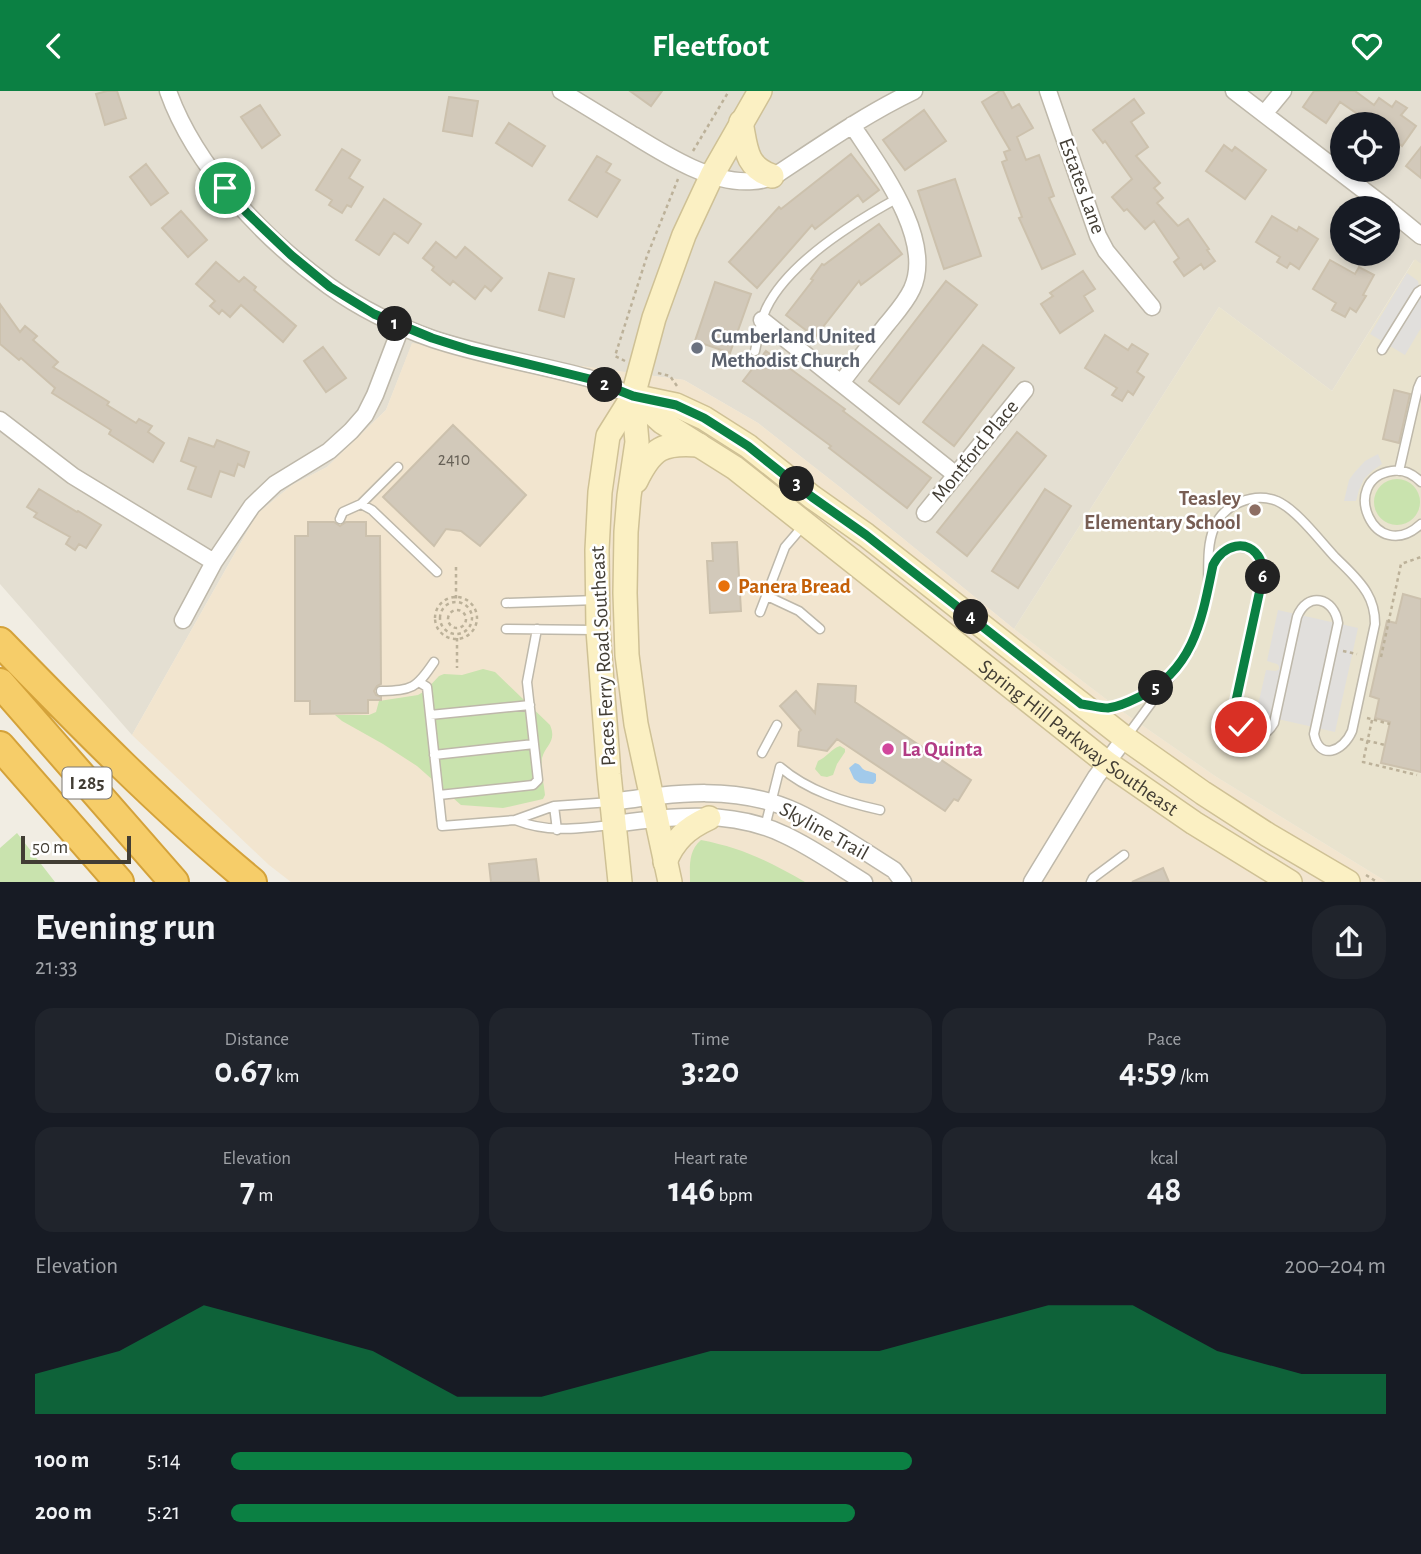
<!DOCTYPE html>
<meta charset="utf-8">
<style>
body{margin:0;font-family:"Alegreya Sans",sans-serif;background:#20242c;color:#f1f3f6;height:100vh;display:flex;flex-direction:column;font-size:26px;white-space:nowrap}
*{box-sizing:border-box;margin:0}
p{font-size:23px;color:#9ea1a6}
.icon{flex:none;width:38px;height:38px;fill:none;stroke:currentColor;stroke-width:2;stroke-linecap:round;stroke-linejoin:round}
.map{position:relative;height:791px;overflow:hidden}
.panel{display:flex;flex-direction:column;background:#171b24;flex:1}
.panel>*{flex:none}
.tools{position:absolute;left:1330px;top:21px;display:grid;gap:14px}
.tools a{display:grid;place-items:center;width:70px;height:70px;border-radius:50%;background:#171b24;box-shadow:0 4px 10px #0003;font-size:35px}
.scale{position:absolute;left:21px;bottom:18px;width:110px;box-sizing:border-box;padding-left:7px;border:4px solid #423d34;border-top:0;font-size:19px;line-height:24px;white-space:nowrap;color:#423d34;-webkit-text-stroke:5px #fff;paint-order:stroke}
.pin{position:absolute;display:grid;place-items:center;width:60px;height:60px;color:#fff;margin:-30px;border:4px solid #fff;border-radius:50%;box-shadow:0 2px 7px #0007}
.km{position:absolute;width:35px;height:35px;margin:-18px;border-radius:50%;background:#222;color:#fff;font-size:19px;line-height:35px;text-align:center}
.round{display:grid;place-items:center;flex:none;width:74px;height:74px;border-radius:28px;background:#20242c}
.head{display:flex;align-items:center;justify-content:space-between;height:119px;padding:0 35px}
h1{font-size:38px;font-weight:700;line-height:52px}
.figures{display:grid;grid-template-columns:repeat(3,1fr);gap:10px;height:119px;padding:7px 35px}
.figures div{display:grid;align-content:center;border-radius:18px;background:#20242c;text-align:center}
.figures b{font-size:35px;font-weight:700}
.figures small{font-size:19px;font-weight:400}
.figures p{font-size:19px}
.chart{height:196px;padding:14px 35px}
.chart p{display:flex;justify-content:space-between}
.chart svg{width:100%;height:126px;margin-top:7px;fill:#0b8043;opacity:.7}
ul{padding:0 35px;list-style:none;font-size:23px}
li{display:grid;grid-template-columns:112px 84px 1fr;align-items:center;height:52px}
li i{height:18px;border-radius:9px;background:#0b8043}
header{display:flex;justify-content:space-between;align-items:center;height:91px;padding:0 35px;background:#0b8043;color:#fff;font-size:32px;font-weight:700}
.map>svg:first-child{display:block}
</style>
<header><svg class="icon" aria-label="back" viewBox="0 0 24 24"><path d="M15 5l-7 7 7 7"/></svg>Fleetfoot<svg class="icon" aria-label="heart" viewBox="0 0 24 24"><path d="M12 20l-8-8c-3-5 5-10 8-4 3-6 11-1 8 4z"/></svg></header>
<div class="map">
<svg width="1421" height="791" viewBox="0 0 1421 791">
<rect width="100%" height="100%" fill="#f1ede3"/>
<path fill="#e4dfd2" fill-rule="evenodd" d="M0,0H1421V173L1414,169L1332,300L1219,216L1014,538L841,397L758,332L684,289L412,253L386,319L327,376L292,394L257,423L132,644L0,493ZM1342,33H1388V79H1342ZM1342,117H1388V163H1342Z"/>
<path fill="#f2e5cf" d="M412,252L684,289L758,332L841,397L1014,538L1123,621L1215,685L1387,791H291L269,774L132,644L257,423L292,394L327,376L386,319Z"/>
<path fill="#e9e3ce" d="M1415,168L1421,173V791H1387L1215,685L1123,621L1014,538L1219,216L1332,300Z"/>
<path fill="#c9e3ae" d="M1374 411a23 23 0 1 1 46 0a23 23 0 1 1-46 0Z
M483,578L495,581L550,634C557,651 546,653 542,667C540,678 544,693 545,704L543,708L503,717L461,714L417,675L383,653L342,630L335,624H369L376,621L379,610L418,604L425,600L439,585L444,583L462,584Z
M840,655L845,658V661L837,673L833,684L827,686L821,685L815,678L818,670C827,666 831,658 840,655Z
M17,742L55,791H0V757Z
M701,749C742,757 769,770 805,791H690C690,775 688,760 701,749Z"/>
<path fill="#e1dfdc" d="M1407,182L1418,190L1421,206V237L1405,264L1370,243Z
M1378,363L1382,373L1372,380L1364,388L1359,399L1356,410H1344L1349,389L1354,382L1365,370Z
M1278,519L1358,537L1335,641L1256,623L1266,579L1276,580L1279,578V575L1277,573L1267,570Z"/>
<path fill="#a2caeb" d="M855,672C860,673 860,675 863,678C867,681 872,680 876,683V690L873,693L860,692L854,688L849,677Z"/>
<path fill="#d2c9ba" stroke="#ccc1ad" stroke-width="2" d="M107,0H117L126,27L105,34L96,3Z
M630,0H662L651,15Z
M1000,0H1003L1012,17L1019,13L1033,37L1017,46L1026,69L1039,64L1054,105L1049,107L1075,163L1042,178L1019,127L1022,126L1002,71L1007,69L1004,61L1010,59L982,11Z
M1314,0H1355L1374,14L1379,7L1392,16L1396,10L1407,17L1401,24L1416,35L1402,55L1388,44V33H1372L1340,11L1326,32L1303,16Z
M449,6L478,10L472,45L443,40Z
M1134,8L1144,22L1131,31L1148,56L1136,65L1160,92L1154,97L1163,107L1157,112L1178,135L1188,128L1209,158L1207,159L1215,170L1204,178L1201,173L1184,185L1174,171L1179,167L1154,130L1145,138L1127,118L1124,120L1112,106L1132,88L1105,50L1103,52L1093,39Z
M260,14L280,44L262,57L241,26Z
M924,19L946,50L905,79L883,49Z
M509,32L545,55L532,75L496,52Z
M1224,54L1232,60L1235,56L1266,79L1245,108L1206,80Z
M1421,56V87L1406,75Z
M342,58L360,69L349,87L363,96L351,116L347,114L342,122L329,114L332,109L316,99Z
M851,63L879,99L863,111L858,104L815,138L812,134L757,197L729,171L779,116L781,118Z
M597,65L611,73L606,81L620,89L597,126L569,109Z
M146,73L168,102L151,114L130,86Z
M955,88L981,165L944,178L918,100Z
M384,108L421,133L408,152L394,142L379,164L356,149Z
M181,120L207,149L188,166L162,137Z
M1272,125L1297,140L1299,136L1318,148L1299,178L1290,172L1287,177L1277,171L1280,166L1256,151Z
M879,133L902,163L861,194L859,190L815,246L786,224L813,189L811,188L822,173L824,174Z
M436,151L456,167L465,156L502,187L491,200L485,195L475,208L453,190L450,194L432,179L434,176L423,167Z
M1330,169L1355,183L1359,176L1374,184L1363,204L1366,205L1356,221L1350,217L1345,226L1332,219L1336,212L1313,198Z
M216,171L239,191L244,186L256,196L254,199L296,235L283,251L241,214L230,226L222,219L219,223L210,215L215,210L196,193Z
M1083,180L1095,198L1084,205L1093,220L1060,242L1041,213L1053,205L1050,202Z
M549,182L574,188L564,226L539,219Z
M946,190L977,214L899,313L869,290Z
M715,191L751,203L730,262L695,250Z
M0,213L20,241L25,235L37,245L33,249L58,271L53,276L109,311L107,314L136,332L139,328L152,335L148,341L164,352L153,371L109,343L111,339L52,302L55,297L21,267L19,269L0,253Z
M1105,244L1128,259L1132,253L1148,263L1137,281L1144,286L1133,304L1128,300L1122,310L1112,304L1117,297L1085,277Z
M983,254L1014,277L954,355L923,331Z
M323,256L346,287L326,301L304,270Z
M766,260L845,318L843,320L931,387L907,417L829,357L831,355L743,290Z
M1394,299L1410,303L1399,352L1383,348Z
M453,334L526,404L480,455L461,440L446,438L434,455L383,406Z
M1017,341L1046,365L967,465L937,441Z
M189,347L214,356L217,349L249,361L244,376L238,373L234,385L220,380L211,406L188,398L196,376L181,370Z
M39,398L77,421L78,420L101,434L86,457L79,453L75,459L66,453L70,446L34,426L37,422L27,416Z
M1045,398L1071,415L1018,497L992,480Z
M308,431H334L340,435L346,431H366V445H380L381,593L377,595L374,600L376,604L381,606V609H368V622L310,623V610H295V445H308Z
M737,451L741,520L710,522L707,470H713L712,452Z
M1403,503L1421,508V681L1381,672L1390,631L1375,627L1379,608L1370,605L1387,530L1396,532Z
M818,593L856,595L855,611L971,689L958,710L954,708L945,720L837,648L827,660L798,655L799,641L801,639L780,615L796,600L815,622Z
M536,768L539,791H491L489,773Z
M1163,777L1169,791H1132Z"/>
<g fill="none" stroke-linecap="round" stroke-linejoin="round">
<defs>
<path id="lane" d="M1382,259L1418,201L1421,199
M755,260C758,246 760,231 766,218C788,171 854,131 898,107
M1399,380L1418,297L1421,290
M1421,391C1413,383 1404,378 1392,380C1338,388 1374,476 1421,433
M361,413L398,376
M340,428L343,421L361,413L372,419L437,481
M767,505L799,520L820,538
M506,512L597,509
M760,521L785,456L803,435
M506,538L594,539
M419,591L427,596L442,735L515,729
M381,600C412,599 416,598 434,571
M1096,615C1100,616 1104,617 1107,617C1124,616 1152,602 1164,590
M430,624L530,614
M1127,645L1190,559L1201,529L1213,474L1217,466L1224,459L1232,456L1248,457L1255,461L1261,468L1264,479L1234,619C1237,641 1260,657 1274,632L1297,526C1307,500 1334,506 1338,532L1314,643C1319,670 1343,661 1352,640L1375,533C1375,522 1373,512 1367,502C1359,488 1346,477 1335,466C1320,450 1297,419 1277,410C1254,401 1223,413 1214,437C1206,456 1209,480 1208,501
M762,662L777,634
M434,664L534,653
M439,704L533,694L538,689L527,591L537,538
M611,711L554,715L515,729C548,742 576,738 611,734
M554,715L557,739
M765,736L780,676C808,700 844,711 880,719
M1091,791L1093,787L1124,764"/>
<path id="street" d="M168,0C195,76 264,148 329,195C361,218 396,235 433,248C484,265 537,273 588,287C604,292 618,299 633,305
M561,0C584,14 607,28 630,42C664,63 712,94 753,90C763,90 770,86 779,82C823,53 866,23 914,0
M1048,0L1098,145L1106,160L1152,216
M1234,0L1387,117
M1264,23L1283,0
M1388,118L1421,145
M762,229L956,384
M841,292C856,272 872,252 887,233C896,222 906,211 912,198C935,148 878,74 852,34
M0,329L73,385L214,471
M925,422L1025,299
M183,529L214,471L252,415L275,393L329,360L351,340L365,324L375,304L401,236
M612,711C675,702 737,693 797,721C831,737 862,759 894,779L903,791
M614,733C670,725 732,718 785,744C813,757 838,775 864,791
M1032,791L1096,686L1125,647"/>
<g id="secondary">
<path d="M741,31C746,56 745,76 772,85"/>
<path d="M633,305L676,314L704,327L748,355L812,406L866,444L1125,647L1203,702L1268,744L1348,791"/>
<path id="s1" d="M633,305L662,331L735,377L1107,672L1194,732L1290,791"/>
<path d="M636,390C652,357 663,351 699,354"/>
<path d="M665,771C674,749 687,737 709,727"/>
<path d="M620,791L609,683L598,539L597,459L600,401L608,345L633,305"/>
<path d="M670,791L636,633L627,564L625,502L626,441L629,405L637,351L633,305L654,227L684,144L712,84L760,0"/>
</g>
<path id="highway" d="M0,551C81,634 162,717 252,791
M0,592L174,791
M0,655L119,791"/>
</defs>
<use href="#lane" stroke="#beb8aa" stroke-width="11"/>
<use href="#street" stroke="#beb8aa" stroke-width="19"/>
<use href="#secondary" stroke="#cfc195" stroke-width="26"/>
<use href="#highway" stroke="#d4a23a" stroke-width="32"/>
<path stroke="#bcb199" stroke-width="2.5" stroke-dasharray="3.5 3.5" stroke-linecap="butt" d="M693,60L729,0
M625,270L615,265L647,165L678,88
M658,282L670,285L677,295
M456,476V508
M435 527a21 21 0 1 1 42 0a21 21 0 1 1-42 0Z
M440 527a16 16 0 1 1 32 0a16 16 0 1 1-32 0Z
M448 528a9 9 0 1 1 18 0a9 9 0 1 1-18 0Z
M457,547V577
M1343,560L1357,563
M1381,566L1401,473L1421,466
M1367,627L1390,633
M1372,629L1363,671L1417,684
M1360,648L1385,654
M1366,784L1377,791"/>
<use href="#lane" stroke="#fff" stroke-width="8"/>
<use href="#street" stroke="#fff" stroke-width="16"/>
<use href="#secondary" stroke="#fbf0c3" stroke-width="23"/>
<use href="#highway" stroke="#f6cd69" stroke-width="28"/>
</g>
<g fill="none" stroke-linecap="round" stroke-linejoin="round">
<defs>
<path id="route" d="M225,97L247,122L291,164L330,196L374,223L432,247L470,259L590,288L633,305L676,314L704,327L748,355L812,406L866,444L1081,613C1090,614 1100,617 1108,617C1118,616 1131,610 1139,606C1194,579 1202,528 1213,474C1223,454 1248,446 1260,468C1261,469 1263,479 1264,480L1234,619L1236,628L1241,636"/>
</defs>
<use href="#route" stroke="#fff" stroke-width="14"/>
<use href="#route" stroke="#0b8043" stroke-width="9"/>
</g>
<circle fill="#6b7280" stroke="#fff" stroke-width="2.5" cx="697" cy="257" r="7"/>
<circle fill="#8d6e63" stroke="#fff" stroke-width="2.5" cx="1255" cy="419" r="7"/>
<circle fill="#e8710a" stroke="#fff" stroke-width="2.5" cx="724" cy="495" r="7"/>
<circle fill="#d1479c" stroke="#fff" stroke-width="2.5" cx="888" cy="658" r="7"/>
<g text-anchor="middle" dominant-baseline="central" stroke-width="5" stroke-linejoin="round" paint-order="stroke">
<g font-size="18" fill="#666056">
<text x="454" y="369">2410</text>
</g>
<rect fill="#fff" stroke="#7b7771" stroke-width="2" x="62.5" y="676.5" width="49" height="31" rx="5"/>
<g font-size="19" font-weight="bold" fill="#423d34">
<text x="87" y="692">I 285</text>
</g>
<g font-size="21" fill="#423d34" stroke="#fff">
<text transform="translate(1082 95) rotate(70)">Estates Lane</text>
<text transform="translate(975 360) rotate(-51)">Montford Place</text>
<text transform="translate(603 565) rotate(-93)">Paces Ferry Road Southeast</text>
<text stroke="none"><textPath href="#s1" startOffset="562">Spring Hill Parkway Southeast</textPath></text>
<text transform="translate(824 740) rotate(29)">Skyline Trail</text>
</g>
<g font-size="21" font-weight="bold" fill="#5b616d" stroke="#fff" text-anchor="start">
<text x="711" y="245">Cumberland United<tspan x="711" dy="24">Methodist Church</tspan></text>
</g>
<g font-size="21" font-weight="bold" fill="#785e54" stroke="#fff" text-anchor="end">
<text x="1241" y="407">Teasley<tspan x="1241" dy="24">Elementary School</tspan></text>
</g>
<g font-size="21" font-weight="bold" fill="#c56008" stroke="#fff" text-anchor="start">
<text x="738" y="495">Panera Bread</text>
</g>
<g font-size="21" font-weight="bold" fill="#b23c85" stroke="#fff" text-anchor="start">
<text x="902" y="658">La Quinta</text>
</g>
</g>
</svg>
<div class="tools">
<a><svg class="icon" aria-label="locate" viewBox="0 0 24 24"><circle cx="12" cy="12" r="6"/><path d="M12 2v4M12 18v4M2 12h4M18 12h4"/></svg></a>
<a><svg class="icon" aria-label="layers" viewBox="0 0 24 24"><path d="M12 4l9 5-9 5-9-5zM3 14l9 5 9-5"/></svg></a>
</div>
<div class="scale">50 m</div>
<div class="pin" style="left:225px;top:97px;background:#1e9e55"><svg class="icon" aria-label="arrive" viewBox="0 0 24 24"><path d="M6 21V4h12l-3 4 3 4H6"/></svg></div>
<div class="pin" style="left:1241px;top:636px;background:#d93025"><svg class="icon" aria-label="check" viewBox="0 0 24 24"><path d="M5 12l5 5 9-10"/></svg></div>
<b class="km" style="left:395px;top:233px">1</b>
<b class="km" style="left:605px;top:294px">2</b>
<b class="km" style="left:797px;top:393px">3</b>
<b class="km" style="left:971px;top:526px">4</b>
<b class="km" style="left:1156px;top:597px">5</b>
<b class="km" style="left:1263px;top:486px">6</b>
</div>
<section class="panel">
<div class="head"><div><h1>Evening run</h1><p>21:33</p></div><a class="round"><svg class="icon" aria-label="share" viewBox="0 0 24 24"><path d="M12 15V3M7 8l5-5 5 5M5 13v7h14v-7"/></svg></a></div>
<div class="figures">
<div><p>Distance</p><b>0.67<small> km</small></b></div>
<div><p>Time</p><b>3:20</b></div>
<div><p>Pace</p><b>4:59<small> /km</small></b></div>
</div>
<div class="figures">
<div><p>Elevation</p><b>7<small> m</small></b></div>
<div><p>Heart rate</p><b>146<small> bpm</small></b></div>
<div><p>kcal</p><b>48</b></div>
</div>
<div class="chart"><p><span>Elevation</span>200–204 m</p>
<svg viewBox="0 0 160 44" preserveAspectRatio="none"><path d="M0 44V30L10 22L20 6L30 14L40 22L50 38L60 38L70 30L80 22L90 22L100 22L110 14L120 6L130 6L140 22L150 30L160 30V44z"/></svg>
</div>
<ul>
<li><b>100 m</b>5:14<i style="width:59%"></i></li>
<li><b>200 m</b>5:21<i style="width:54%"></i></li>
</ul>
</section>
